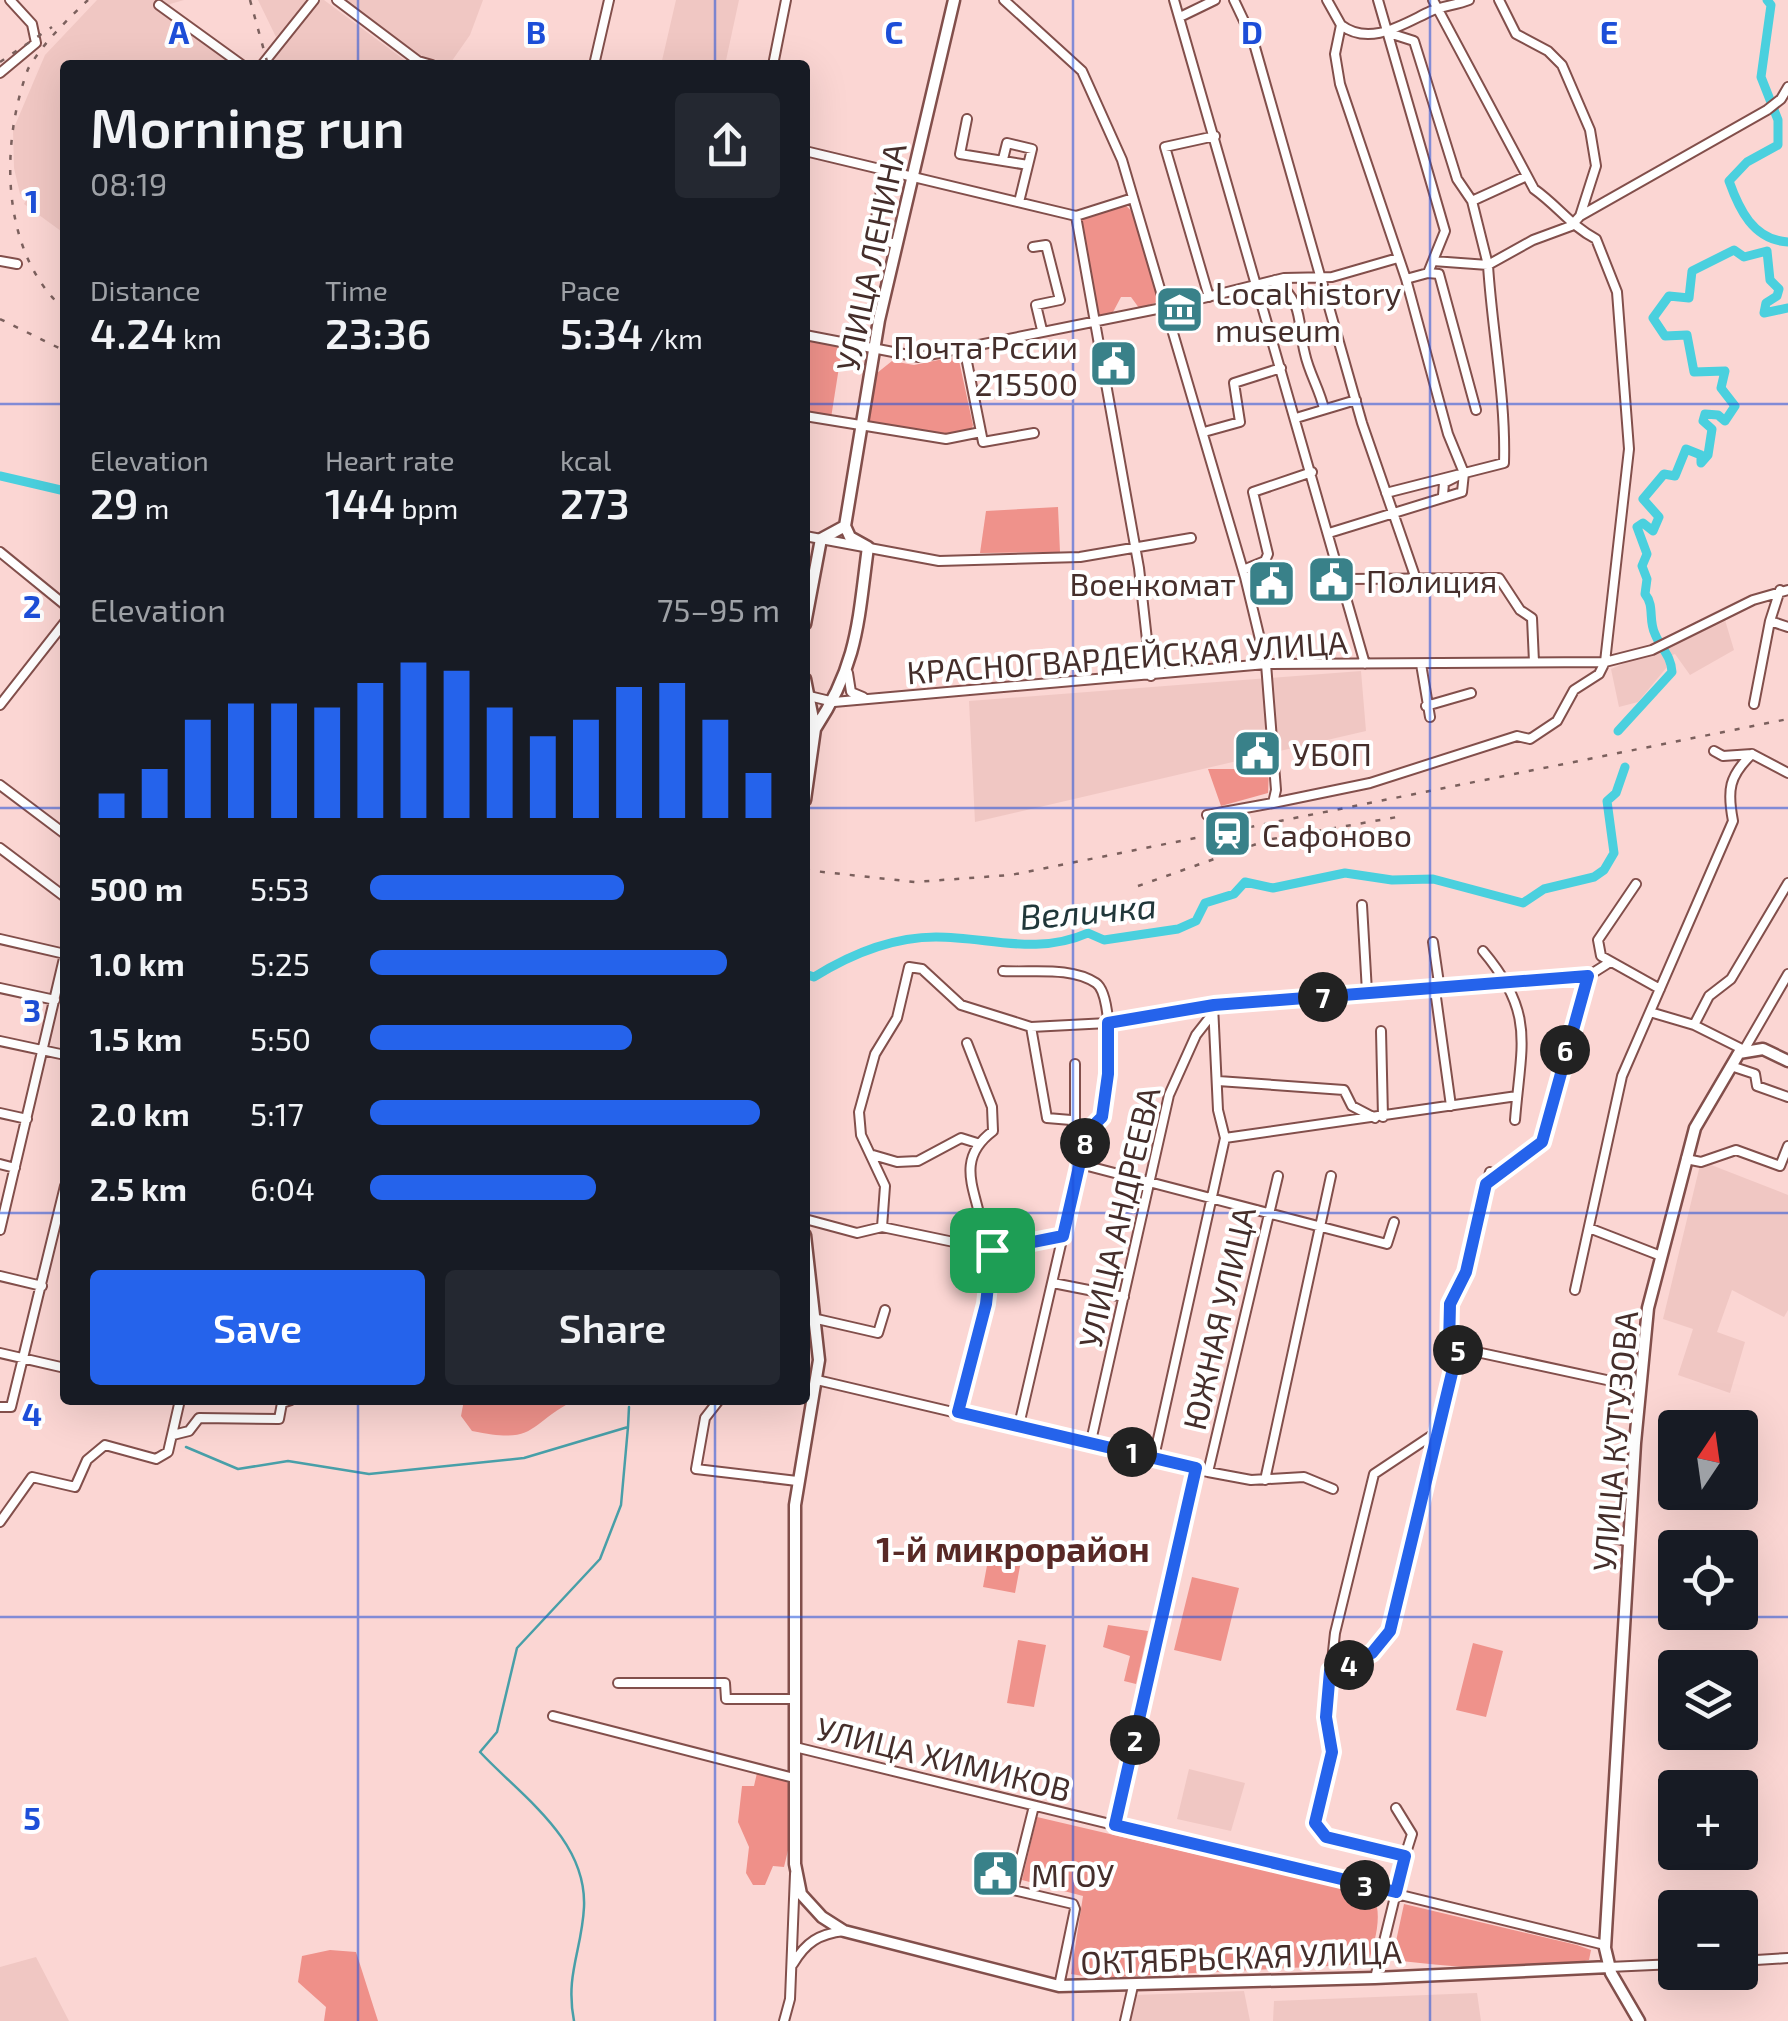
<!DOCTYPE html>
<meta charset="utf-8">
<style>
body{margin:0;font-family:"Exo 2",sans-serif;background:#242831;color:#f1f3f6;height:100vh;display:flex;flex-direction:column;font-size:38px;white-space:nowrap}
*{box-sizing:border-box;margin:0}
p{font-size:32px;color:#9ea1a6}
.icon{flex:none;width:55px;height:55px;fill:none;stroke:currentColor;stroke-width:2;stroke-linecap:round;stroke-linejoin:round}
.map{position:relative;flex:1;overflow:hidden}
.sheet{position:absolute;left:60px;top:60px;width:750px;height:1345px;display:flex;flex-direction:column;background:#171b24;border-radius:10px;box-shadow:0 10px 40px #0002}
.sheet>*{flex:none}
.needle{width:65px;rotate:13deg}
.controls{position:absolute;left:1658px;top:1410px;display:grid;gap:20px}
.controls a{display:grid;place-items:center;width:100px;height:100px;border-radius:10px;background:#171b24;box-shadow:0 10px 40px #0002;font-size:50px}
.pin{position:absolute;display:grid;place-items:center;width:85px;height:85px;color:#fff;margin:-42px;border-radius:20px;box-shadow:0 5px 15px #0006}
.km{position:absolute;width:50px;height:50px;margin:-25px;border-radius:50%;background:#222;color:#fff;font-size:28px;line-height:50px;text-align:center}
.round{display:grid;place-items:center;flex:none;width:105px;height:105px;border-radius:10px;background:#242831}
.headline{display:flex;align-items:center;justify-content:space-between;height:170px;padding:0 30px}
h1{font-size:55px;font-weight:600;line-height:75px}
.figures{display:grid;grid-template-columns:repeat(3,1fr);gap:15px;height:170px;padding:10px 30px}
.figures div{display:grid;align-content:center}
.figures b{font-size:42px;font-weight:600}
.figures small{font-size:28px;font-weight:400}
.figures p{font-size:28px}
.chart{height:280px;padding:20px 30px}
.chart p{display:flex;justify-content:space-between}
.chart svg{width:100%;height:180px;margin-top:10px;stroke:#2563eb;stroke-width:6}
.action{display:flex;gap:20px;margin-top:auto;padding:20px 30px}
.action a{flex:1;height:115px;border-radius:10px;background:#2563eb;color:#fff;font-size:40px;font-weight:600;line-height:115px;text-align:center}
.action a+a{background:#242831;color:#f1f3f6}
ul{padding:0 30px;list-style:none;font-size:32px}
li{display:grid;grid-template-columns:160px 120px 1fr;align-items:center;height:75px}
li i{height:25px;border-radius:12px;background:#2563eb}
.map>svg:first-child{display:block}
</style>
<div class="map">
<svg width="1788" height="2021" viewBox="0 0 1788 2021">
<rect width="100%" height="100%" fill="#fbd6d3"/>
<path fill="#f0c7c3" d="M97,0H184L170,4L172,18L237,65H65V234L24,204L27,199L20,194L14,168L13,130L45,55Z
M258,0H311L276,37Z
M318,0H324L411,65H270Z
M343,0H483L470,35L449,65L422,59Z
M676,0H739L725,65H661Z
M1725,620L1734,650L1690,675L1675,654L1664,658L1667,667L1638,702L1619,707L1611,669Z
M1361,671L1366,731L975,822L969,701Z
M1701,1161L1788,1195V1310L1784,1317L1732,1290L1717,1332L1745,1342L1730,1393L1678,1375L1693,1329L1663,1319Z
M1189,1769L1245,1783L1231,1831L1177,1819Z
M36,1957L69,2021H0V1967Z
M1244,1991L1250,2021H1129L1135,1995Z
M1477,1993L1481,2021H1273L1274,2001Z"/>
<path fill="#ef928b" d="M1124,204L1135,214L1161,301L1139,308L1131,297H1121L1112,314L1098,317L1079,218Z
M805,338L842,348L831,418L805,414Z
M958,356L973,425L971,432L940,435L869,421L877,373L892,361L914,365Z
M1058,507L1060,552L980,553L986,511Z
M464,1400H575C526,1425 538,1445 472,1431L461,1416Z
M991,1544L1023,1550L1015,1593L983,1587Z
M1192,1577L1239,1588L1221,1661L1174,1650Z
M1108,1625L1148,1631L1136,1684L1124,1681L1130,1656L1103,1647Z
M1018,1640L1046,1645L1034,1707L1007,1703Z
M1473,1643L1503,1651L1486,1717L1456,1710Z
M1037,1817L1374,1896C1383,1918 1374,1943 1368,1964L1095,1978L1071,1974L1083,1896L1022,1880Z
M1404,1904L1577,1945L1591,1950L1589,1960C1527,1975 1455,1967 1392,1960Z"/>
<path fill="#ef9089" d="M1258,759L1269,770L1268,793L1221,806L1208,769H1244Z
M757,1773L784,1778L789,1785L791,1838L784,1867L773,1866L765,1885H753L746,1873L749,1847L738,1822L742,1786H754Z
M330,1950L356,1952L378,2021H324L326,2007L298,1982L302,1956Z"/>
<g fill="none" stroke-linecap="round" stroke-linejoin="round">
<path stroke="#489fa8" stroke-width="2.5" d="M186,1447L238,1469L288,1461L369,1474L524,1458L628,1427L629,1407
M574,2021C565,1975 582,1950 584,1907C587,1839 521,1796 480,1752L497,1732L517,1648L600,1559L621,1505L628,1427"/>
<path stroke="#4ad0de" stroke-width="9" d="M1767,0L1771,5L1761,77L1778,120V145L1747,162L1729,181C1739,209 1753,240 1788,242
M0,476L65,491
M1618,731L1672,672C1671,655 1661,649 1655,634C1648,620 1655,606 1645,594L1647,579L1642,566L1647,554L1637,527L1643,523L1653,531L1659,517L1643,499L1664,474L1675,476L1686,449L1701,455V463L1708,455L1712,429L1703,421L1705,414L1718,415L1725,421L1735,406L1721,388L1725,371L1694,372L1687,335L1665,336L1653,318L1669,296L1689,298L1692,271L1734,250L1744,257L1767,251L1770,280L1779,289L1777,296L1766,303L1764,313L1788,308
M805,974L814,977C851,954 891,937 936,937C989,937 1036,956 1088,933L1104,940L1178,929L1196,921L1205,903L1234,894L1245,882L1273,888L1345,873L1392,880L1433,879L1523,903L1544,889L1594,877L1604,870L1614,853L1607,801L1616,793L1625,767"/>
<defs>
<path id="minor" d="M337,0L418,61L432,65
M1004,0L1082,71L1122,160L1245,577L1266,664L1276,790L1273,803L1207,815
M1174,0L1365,664
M1234,0L1253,40L1362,423L1416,579
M1327,0L1341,25L1335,54L1340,84L1406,279L1448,434L1464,473
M1378,0L1445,231L1428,273L1406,279
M159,5L242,65
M1180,17L1215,0
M1341,25C1370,47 1403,24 1431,11C1442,6 1457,5 1469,0
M1389,33L1414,41L1457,179L1472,201L1488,265L1433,261
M262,65L314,0
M594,65L609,0
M773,65L786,0
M0,73L36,43L32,24L10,0
M967,119L960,154L1028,165
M805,151L1076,216L1133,198
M1003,159L1007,143L1032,149L1019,202
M885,170L872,239L897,244
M1472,201L1527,176
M1076,216L1139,568L1151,676
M1580,216L1767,110L1781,99L1788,87
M1033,247L1046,245L1060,300L1036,305L1042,330
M0,261L17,264
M1428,273L1439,274L1476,410
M1275,280C1305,304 1297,323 1305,354C1309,373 1320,390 1324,409
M1209,297L1165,147L1215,136
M805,335L919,357L1167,307L1284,278L1332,277L1398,258
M964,347L983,442L1034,433
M805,416L946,439L981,432
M1296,418L1356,400
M1204,432L1240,422L1234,383L1281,368
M1386,493L1504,463C1506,397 1492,331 1488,265L1533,240L1571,226L1580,216L1596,166L1590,130L1562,65L1548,51L1516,34L1499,0
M1329,533L1462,492L1464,473L1444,483L1443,495
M805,536L939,561L1080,557L1191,538
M0,552L65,605
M1243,570L1265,561L1268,554L1253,492L1312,472
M1343,579L1499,578L1520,610L1532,618L1534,662
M1780,590L1770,621L1788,627
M1421,664L1430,717
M848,673L851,692L863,697
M809,696L834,702L1266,664L1605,662L1652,650L1753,600L1788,590
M1754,704L1770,621
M0,705L65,622
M1426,706L1471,693
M1714,751L1723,756L1752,754L1788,773
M0,785L65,834
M1273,803L1370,783L1517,736L1530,739L1557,721L1574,690L1599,674L1605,662L1629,449L1617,292L1596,239C1571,226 1558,206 1534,189L1433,0
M0,848L65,897
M1636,884L1598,940L1601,956L1660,989
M1362,905L1367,992
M0,939L65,954L0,1230
M1433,942L1440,990
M1483,951C1536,1014 1521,1044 1515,1120
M1003,971C1032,973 1070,966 1096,983C1115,996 1110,1092 1102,1114C1099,1121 1092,1126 1087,1132L1019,1425
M0,988L55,1000
M1435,990L1451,1106
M1650,1012L1694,1025L1744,1050L1788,974
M1694,1025L1709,996L1731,979L1788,883
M1031,1027L1047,1118L1071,1120L1083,1154
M1381,1031L1383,1117
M0,1041L65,1055
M967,1043L992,1107L993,1131C946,1166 988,1203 982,1248
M1075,1064V1125
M1731,1066L1755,1074L1757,1086L1788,1097
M1218,1081L1344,1090L1352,1106L1375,1118
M0,1113L27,1119
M1225,1138L1517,1096
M873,1155L897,1162L918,1161L961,1138L977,1143
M1686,1159L1701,1162L1736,1150L1780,1166L1788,1146
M0,1164L15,1168
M1080,1164L1387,1244L1394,1222
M1487,1183L1541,1142L1588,976
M805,1219L857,1233L882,1227L992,1250L1063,1236
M882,1227L885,1186L861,1135L859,1112L875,1054L897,1018L909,967L922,969L961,1005L1031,1027L1108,1023L1213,1005L1588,976L1607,964
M1589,1228L1661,1256
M0,1276L42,1286
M1053,1283L1124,1297
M1575,1290L1622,1076L1733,821C1727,790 1729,776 1752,754
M817,1319L878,1333L885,1310
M1458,1348L1449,1346L1450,1303L1466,1272L1490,1172
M0,1353L65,1368
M817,1380L1208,1472L1251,1480L1304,1477L1333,1489
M719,1400L705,1418L696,1469L797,1481
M0,1407H11L65,1186
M958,1411L986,1304L992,1250
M173,1435L189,1431L199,1418L279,1419L282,1403L291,1400
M1091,1441L1169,1095L1196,1035L1214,1012
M1154,1457L1225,1138L1218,1110L1213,1005
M1208,1472L1278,1176
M1265,1480L1331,1176
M0,1522L32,1477L75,1487L87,1460L105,1445L156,1459L168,1452L180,1400
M1600,1535L1630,1542
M1331,1671L1372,1653L1390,1631L1458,1348L1639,1387
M618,1683H725L726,1699H795
M553,1716L794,1778
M795,1747L1605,1945
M1034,1806L1013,1890L1073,1904L1075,1909L1059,1986
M1396,1808L1412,1834L1405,1856
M1115,1825L1195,1468
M1740,1961L1788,1958
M793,1964C806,1942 819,1934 844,1931
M1609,1967L1675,1964
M1375,1978L1405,1856L1318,1832L1315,1823L1333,1752L1326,1717L1335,1633L1374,1474L1440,1430
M784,2021L790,1999L795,1874
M1125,2021L1133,1986"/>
<path id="major" d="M845,526L879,320L954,0
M805,624L821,539L845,526
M805,679L815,729L805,800
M815,729C858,664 858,622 868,547L850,537L845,526
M805,1235L819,1360L795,1505V1864L801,1894L822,1917L844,1931L1059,1986L1375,1978L1609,1967
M1639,2021L1611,1973L1605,1948L1635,1443L1648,1308L1695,1128L1739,1053L1763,1049L1788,1061"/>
</defs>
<use href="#minor" stroke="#824f4b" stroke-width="12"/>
<use href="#major" stroke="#824f4b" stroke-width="15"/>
<use href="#minor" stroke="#fff" stroke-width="8"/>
<use href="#major" stroke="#fff" stroke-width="10"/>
<path stroke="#7b605d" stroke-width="2.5" stroke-dasharray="5 10" stroke-linecap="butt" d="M250,0L268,65
M0,62L52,27
M65,310C0,253 0,144 28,69C43,43 66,21 88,0
M0,319L65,351
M1272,839L1403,816
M805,870L915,882L1011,875L1788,719
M1138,886L1265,841"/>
</g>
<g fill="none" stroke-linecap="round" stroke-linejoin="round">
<defs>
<path id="route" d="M1588,976L1542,1142L1486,1184L1466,1272L1450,1304L1449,1346L1458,1348L1390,1631L1372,1653L1330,1671L1326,1717L1332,1752L1315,1823L1326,1837L1405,1856L1396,1892L1115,1825L1196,1468L958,1412L986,1304L992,1250L1063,1236L1087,1132L1102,1117L1108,1074V1023L1214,1005Z"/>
</defs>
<use href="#route" stroke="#fff" stroke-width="20"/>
<use href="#route" stroke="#2563eb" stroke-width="12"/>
</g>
<path fill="none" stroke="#1d4ed8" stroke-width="2.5" stroke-opacity="0.55" d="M358,0V65M715,0V65M1073,0V2021M1430,0V2021M0,404H65M805,404H1788M0,808H65M805,808H1788M0,1213H65M805,1213H1788M358,1400V2021M715,1400V2021M0,1617H1788"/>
<defs>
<symbol id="museum-square" viewBox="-11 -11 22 22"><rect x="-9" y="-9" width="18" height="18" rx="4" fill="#398189" stroke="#fff"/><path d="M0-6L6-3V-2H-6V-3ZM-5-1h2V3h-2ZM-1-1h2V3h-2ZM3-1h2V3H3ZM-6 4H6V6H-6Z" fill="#fff"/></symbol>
<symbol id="civic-square" viewBox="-11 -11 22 22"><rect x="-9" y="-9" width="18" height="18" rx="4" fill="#398189" stroke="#fff"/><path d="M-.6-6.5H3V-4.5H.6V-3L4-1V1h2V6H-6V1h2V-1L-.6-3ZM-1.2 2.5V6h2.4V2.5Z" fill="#fff"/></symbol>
<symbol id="station-square" viewBox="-11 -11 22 22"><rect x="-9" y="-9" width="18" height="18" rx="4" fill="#398189" stroke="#fff"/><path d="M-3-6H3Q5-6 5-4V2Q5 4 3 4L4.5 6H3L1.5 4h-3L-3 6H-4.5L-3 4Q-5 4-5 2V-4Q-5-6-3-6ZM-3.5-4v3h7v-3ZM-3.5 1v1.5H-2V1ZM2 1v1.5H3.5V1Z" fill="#fff"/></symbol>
</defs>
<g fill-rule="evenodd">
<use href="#museum-square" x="1152" y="282" width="55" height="55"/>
<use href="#civic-square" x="1086" y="336" width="55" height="55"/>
<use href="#civic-square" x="1304" y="552" width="55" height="55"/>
<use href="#civic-square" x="1244" y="556" width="55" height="55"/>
<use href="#civic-square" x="1230" y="726" width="55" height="55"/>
<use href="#station-square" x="1200" y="806" width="55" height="55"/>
<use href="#civic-square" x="968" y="1846" width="55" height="55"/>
</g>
<g text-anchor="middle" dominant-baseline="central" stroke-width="8" stroke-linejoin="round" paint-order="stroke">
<g font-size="32" fill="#452e2b" stroke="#fff">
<text transform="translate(870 257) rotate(-78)">УЛИЦА ЛЕНИНА</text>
<text transform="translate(1127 656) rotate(-4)">КРАСНОГВАРДЕЙСКАЯ УЛИЦА</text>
<text transform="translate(1118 1217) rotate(-77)">УЛИЦА АНДРЕЕВА</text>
<text transform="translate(1218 1318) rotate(-77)">ЮЖНАЯ УЛИЦА</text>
<text transform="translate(1614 1441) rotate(-85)">УЛИЦА КУТУЗОВА</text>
<text transform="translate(944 1758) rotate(14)">УЛИЦА ХИМИКОВ</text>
<text transform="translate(1241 1956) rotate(-2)">ОКТЯБРЬСКАЯ УЛИЦА</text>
</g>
<g font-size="32" fill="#452e2b" stroke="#fff" text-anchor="start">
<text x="1215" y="292">Local history<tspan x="1215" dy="37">museum</tspan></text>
<text x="1078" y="346" text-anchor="end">Почта Рссии<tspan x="1078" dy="37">215500</tspan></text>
<text x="1366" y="580">Полиция</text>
<text x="1236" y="583" text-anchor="end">Военкомат</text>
<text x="1292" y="753">УБОП</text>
<text x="1262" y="834">Сафоново</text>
<text x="1031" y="1874">МГОУ</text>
</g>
<g font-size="35" font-style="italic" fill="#20373a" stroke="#fff">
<text transform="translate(1088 910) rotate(-5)">Величка</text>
</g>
<g font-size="35" font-weight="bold" fill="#582926" stroke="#fff">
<text x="1013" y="1548">1-й микрорайон</text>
</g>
</g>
<g font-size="32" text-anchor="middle" font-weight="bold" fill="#1d4ed8" stroke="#fff" stroke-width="8" stroke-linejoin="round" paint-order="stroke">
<text x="179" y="44">A</text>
<text x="536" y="44">B</text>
<text x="894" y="44">C</text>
<text x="1252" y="44">D</text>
<text x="1609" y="44">E</text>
<text x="32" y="213">1</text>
<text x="32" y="618">2</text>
<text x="32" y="1022">3</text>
<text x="32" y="1426">4</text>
<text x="32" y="1830">5</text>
</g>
</svg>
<div class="controls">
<a><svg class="needle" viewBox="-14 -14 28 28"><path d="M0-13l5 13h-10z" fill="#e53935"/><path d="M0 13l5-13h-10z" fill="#9ea1a6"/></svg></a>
<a><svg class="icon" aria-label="locate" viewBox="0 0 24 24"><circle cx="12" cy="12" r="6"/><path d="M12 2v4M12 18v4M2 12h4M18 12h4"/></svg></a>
<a><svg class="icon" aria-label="layers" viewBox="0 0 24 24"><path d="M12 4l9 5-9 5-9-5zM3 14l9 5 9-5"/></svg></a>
<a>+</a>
<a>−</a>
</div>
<div class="pin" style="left:992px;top:1250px;background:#1e9e55"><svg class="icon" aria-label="arrive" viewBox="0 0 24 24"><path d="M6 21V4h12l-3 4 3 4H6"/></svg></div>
<b class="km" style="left:1132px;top:1452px">1</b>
<b class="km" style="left:1135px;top:1740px">2</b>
<b class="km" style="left:1365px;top:1885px">3</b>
<b class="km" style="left:1349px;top:1665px">4</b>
<b class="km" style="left:1458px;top:1350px">5</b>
<b class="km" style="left:1565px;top:1050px">6</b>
<b class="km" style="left:1323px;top:997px">7</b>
<b class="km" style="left:1085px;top:1143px">8</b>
<section class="sheet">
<div class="headline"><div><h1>Morning run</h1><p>08:19</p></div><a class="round"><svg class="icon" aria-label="share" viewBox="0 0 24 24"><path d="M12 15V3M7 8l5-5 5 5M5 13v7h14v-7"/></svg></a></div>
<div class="figures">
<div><p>Distance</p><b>4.24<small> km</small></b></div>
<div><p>Time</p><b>23:36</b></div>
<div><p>Pace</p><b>5:34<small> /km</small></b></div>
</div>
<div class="figures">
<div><p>Elevation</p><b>29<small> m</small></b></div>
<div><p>Heart rate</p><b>144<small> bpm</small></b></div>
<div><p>kcal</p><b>273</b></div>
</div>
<div class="chart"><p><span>Elevation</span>75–95 m</p>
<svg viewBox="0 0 160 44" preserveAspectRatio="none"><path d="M5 44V38M15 44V32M25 44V20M35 44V16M45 44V16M55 44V17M65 44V11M75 44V6M85 44V8M95 44V17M105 44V24M115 44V20M125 44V12M135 44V11M145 44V20M155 44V33"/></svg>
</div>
<ul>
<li><b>500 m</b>5:53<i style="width:62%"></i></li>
<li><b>1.0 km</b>5:25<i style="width:87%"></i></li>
<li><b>1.5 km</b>5:50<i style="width:64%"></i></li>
<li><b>2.0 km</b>5:17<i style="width:95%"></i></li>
<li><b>2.5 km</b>6:04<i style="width:55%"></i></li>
</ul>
<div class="action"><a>Save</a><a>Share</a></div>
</section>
</div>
